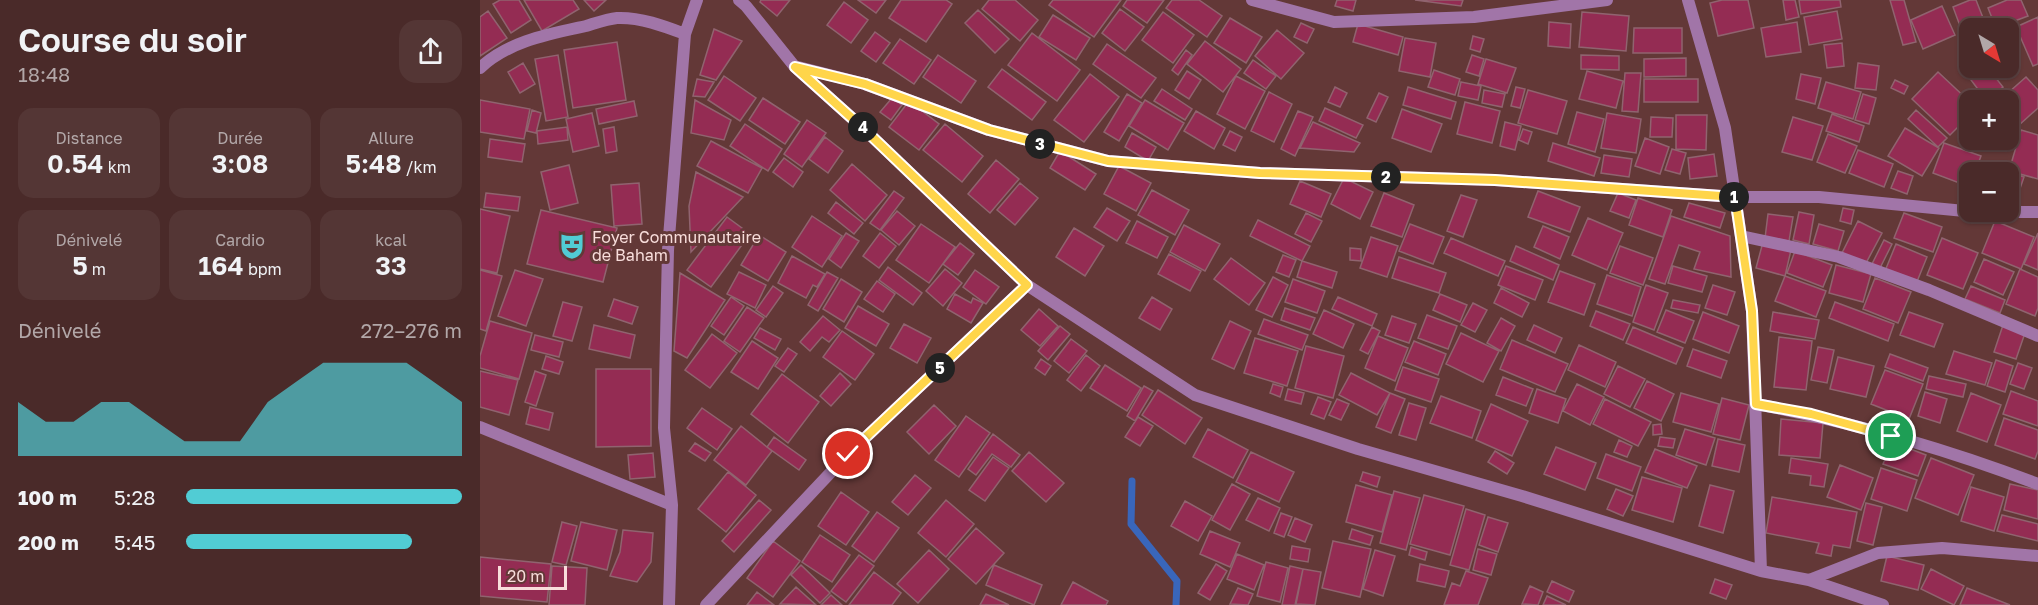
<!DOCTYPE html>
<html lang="fr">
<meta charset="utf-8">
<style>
body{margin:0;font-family:"Golos Text",sans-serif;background:#543635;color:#f1f3f6;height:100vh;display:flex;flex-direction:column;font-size:22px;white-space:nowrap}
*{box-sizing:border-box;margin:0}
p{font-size:20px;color:#b2a7a8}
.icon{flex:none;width:33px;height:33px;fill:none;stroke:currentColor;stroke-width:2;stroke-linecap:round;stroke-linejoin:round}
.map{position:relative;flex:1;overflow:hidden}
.side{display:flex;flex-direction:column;background:#4a2a29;width:480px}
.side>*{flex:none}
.needle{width:39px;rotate:142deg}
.controls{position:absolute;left:1479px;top:18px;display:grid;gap:12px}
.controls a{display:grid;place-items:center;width:60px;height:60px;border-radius:12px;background:#4a2a29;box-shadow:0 2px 4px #0004,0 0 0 2px #614646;font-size:30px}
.scale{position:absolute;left:18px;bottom:15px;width:69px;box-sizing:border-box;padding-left:6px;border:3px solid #f8dddb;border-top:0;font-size:16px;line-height:21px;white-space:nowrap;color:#f8dddb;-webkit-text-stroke:4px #633837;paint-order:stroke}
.pin{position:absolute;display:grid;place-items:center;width:51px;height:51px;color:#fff;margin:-26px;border:3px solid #fff;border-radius:50%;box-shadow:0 2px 6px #0007}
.km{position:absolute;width:30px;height:30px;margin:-15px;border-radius:50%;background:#222;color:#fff;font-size:16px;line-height:30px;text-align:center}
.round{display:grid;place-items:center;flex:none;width:63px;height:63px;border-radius:18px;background:#543635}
.head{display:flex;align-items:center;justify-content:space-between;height:102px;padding:0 18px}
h1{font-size:33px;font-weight:600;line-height:45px}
.metrics{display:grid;grid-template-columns:repeat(3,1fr);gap:9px;height:102px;padding:6px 18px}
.metrics div{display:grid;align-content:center;border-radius:15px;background:#543635;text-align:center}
.metrics b{font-size:26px;font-weight:600}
.metrics small{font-size:16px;font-weight:400}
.metrics p{font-size:16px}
.chart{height:168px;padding:12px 18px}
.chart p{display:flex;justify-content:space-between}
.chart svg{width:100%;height:108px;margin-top:6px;fill:#51ccd4;opacity:.7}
ul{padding:0 18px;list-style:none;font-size:20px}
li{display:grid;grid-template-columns:96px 72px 1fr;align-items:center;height:45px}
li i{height:15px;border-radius:8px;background:#51ccd4}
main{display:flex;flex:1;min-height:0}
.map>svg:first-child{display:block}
</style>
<main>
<section class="side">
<div class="head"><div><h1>Course du soir</h1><p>18:48</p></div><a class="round"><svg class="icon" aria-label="share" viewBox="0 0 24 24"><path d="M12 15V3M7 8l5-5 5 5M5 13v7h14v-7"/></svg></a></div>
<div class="metrics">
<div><p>Distance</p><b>0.54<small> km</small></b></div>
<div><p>Durée</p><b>3:08</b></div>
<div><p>Allure</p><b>5:48<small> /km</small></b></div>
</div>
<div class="metrics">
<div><p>Dénivelé</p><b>5<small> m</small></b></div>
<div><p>Cardio</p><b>164<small> bpm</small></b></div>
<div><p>kcal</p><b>33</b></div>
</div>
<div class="chart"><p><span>Dénivelé</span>272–276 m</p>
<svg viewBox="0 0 160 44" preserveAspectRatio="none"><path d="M0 44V22L10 30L20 30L30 22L40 22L50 30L60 38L70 38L80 38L90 22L100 14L110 6L120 6L130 6L140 6L150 14L160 22V44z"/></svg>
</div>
<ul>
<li><b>100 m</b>5:28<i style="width:100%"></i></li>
<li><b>200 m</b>5:45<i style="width:82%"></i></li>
</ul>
</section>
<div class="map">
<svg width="1558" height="605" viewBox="0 0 1558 605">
<rect width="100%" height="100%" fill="#633837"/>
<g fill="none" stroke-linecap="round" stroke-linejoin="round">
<path stroke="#3966bb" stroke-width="7" d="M652,481L651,524L697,581L696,605"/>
</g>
<path fill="#942c53" stroke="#90636f" stroke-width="1.5" d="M20,0H39L51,20L31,33L13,4Z
M44,0H93L99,9L62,31Z
M104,0H126L114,11Z
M281,0H310L297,16L280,2Z
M378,0H406L396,13Z
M421,0H466L472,4L446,42L409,18Z
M509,0H535L558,20L540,41L502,9Z
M573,0H641L614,37L569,5Z
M647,0H684L667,23L643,6Z
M692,0H719L742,16L727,37L686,8Z
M857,0H876L873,11L855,6Z
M935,0H983L981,6Z
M1242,0H1268L1274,28L1238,36L1230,3Z
M1303,0H1315L1319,17L1306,20Z
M1319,0H1360L1361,7L1321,14Z
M1410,0H1424L1436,42L1423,45Z
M1490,0H1496L1507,28H1490V40L1486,42L1473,7Z
M1527,0H1541L1548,16L1516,28L1508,8Z
M364,2L388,20L371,43L347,25Z
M1462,6L1475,35L1443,49L1431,20Z
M640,9L664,27L645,51L622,33Z
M498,10L529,39L515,53L485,23Z
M8,11L27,38L0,56V17Z
M1357,11L1362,39L1329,45L1324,17Z
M683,12L714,35L693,63L662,40Z
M1102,12L1149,16L1146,51L1099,47Z
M573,15L610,38L596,60L559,37Z
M1558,17V64L1553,66L1536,27Z
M750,18L782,37L766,63L734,43Z
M1069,22L1091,24L1090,48L1068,46Z
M1317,22L1321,52L1286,57L1281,28Z
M821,23L834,29L827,43L814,37Z
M878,24L923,37L918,55L873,42Z
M1154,28H1202V53H1153Z
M234,29L262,41L236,80L220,75Z
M797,30L824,53L801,79L775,56Z
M395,32L410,43L396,62L381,51Z
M552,33L600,70L577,101L528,65Z
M993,36L1004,39L1000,52L990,49Z
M925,38L956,43L950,77L919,71Z
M420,39L451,60L434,84L403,63Z
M725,41L761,69L743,92L707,64Z
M137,42L146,100L93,108L84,50Z
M1362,43L1364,66L1347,68L1344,45Z
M627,44L676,78L661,98L613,64Z
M706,50L712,55L698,75L692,70Z
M78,55L88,117L66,121L55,59Z
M458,55L496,81L481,103L443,77Z
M992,55L1004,59L999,76L986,72Z
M1101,55L1139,56V70L1101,69Z
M1206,58V76L1164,77V59Z
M1006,59L1036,68L1027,93L998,84Z
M773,60L796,76L786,89L764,73Z
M43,63L55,84L40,93L28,72Z
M1378,63L1399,66L1396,90L1375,88Z
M1491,68H1508L1523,87L1506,100L1485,72Z
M522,69L566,102L552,120L508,87Z
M954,70L980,79L975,95L948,87Z
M707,71L721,80L709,99L695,90Z
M1107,71L1143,81L1136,108L1099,99Z
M1458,72L1490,102V115L1470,135L1432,99Z
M1145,73H1161L1158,112L1142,111Z
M610,74L639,97L604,142L574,120Z
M1321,74L1341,78L1335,104L1316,99Z
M244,76L276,98L260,121L228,100Z
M756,76L785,91L765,129L737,114Z
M1546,77L1558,90V108L1538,126L1528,116V100H1520Z
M217,79L234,82L225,97L213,96Z
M1164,79H1218V102H1164Z
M1415,80L1428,86L1424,94L1411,88Z
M981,82L1001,86L998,100L978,96Z
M1346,82L1381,92L1373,119L1338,108Z
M855,87L867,93L860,107L848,102Z
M928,87L976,102L971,119L923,105Z
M1036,87L1045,89L1040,108L1031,106Z
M682,89L712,109L705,120L674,101Z
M1004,90L1025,94L1022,107L1002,103Z
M1048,90L1087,101L1077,134L1038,123Z
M789,92L812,104L794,142L771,131Z
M899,93L908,97L896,122L887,118Z
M647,94L662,103L639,141L624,132Z
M1383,94L1396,98L1389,124L1375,120Z
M283,98L320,122L305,144L269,120Z
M412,98L422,105L411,120L400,112Z
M0,100L50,109L44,139L0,132Z
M215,100L251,120L244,140L211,133Z
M665,100L704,123L688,150L649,126Z
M154,101L157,116L119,124L116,109Z
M429,101L459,124L439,150L409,127Z
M985,102L1020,111L1012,143L977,134Z
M845,108L883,125L876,138L839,121Z
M922,109L962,124L951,152L912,138Z
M52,110L61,113L56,133L47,131Z
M1436,110L1467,138L1458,147L1428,119Z
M716,111L745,128L734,149L704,131Z
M818,111L833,117L815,156L801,149Z
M1097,112L1124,119L1115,152L1088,144Z
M112,113L119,146L93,152L86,119Z
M1127,113L1161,119L1156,153L1121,148Z
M1352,114L1384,126L1379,142L1346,131Z
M1196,115H1227L1226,150L1196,149Z
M1171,117L1193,118L1192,137H1170Z
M1313,117L1343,126L1332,160L1302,152Z
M327,120L346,133L322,167L304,154Z
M833,122L880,143L874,152L820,148Z
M1025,122L1041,126L1035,150L1020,146Z
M265,124L302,149L288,171L250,146Z
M465,124L503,156L482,182L443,150Z
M87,127L88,140L58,144L57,131Z
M134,127L137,151L126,153L123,129Z
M1425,128L1459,148L1442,176L1408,156Z
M1043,129L1052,132L1048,144L1039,140Z
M1541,130L1558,135V179L1529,171Z
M750,131L762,137L755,151L743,145Z
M652,133L676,147L668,161L645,147Z
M1348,134L1377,146L1365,173L1337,162Z
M345,137L363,151L348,173L329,159Z
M1165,138L1189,147L1180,174L1155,166Z
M10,139L45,144L42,162L8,157Z
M231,141L282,168L268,193L217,166Z
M1073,143L1120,158L1114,176L1068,161Z
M1464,143L1501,156L1495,172H1490V187L1453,173Z
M1192,149L1206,153L1200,174L1185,170Z
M1378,150L1413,164L1404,187L1369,173Z
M580,151L616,174L605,190L570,168Z
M1234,154L1237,176L1210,179L1208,158Z
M1124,155L1152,159L1149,177L1121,173Z
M304,158L323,172L313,187L293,172Z
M516,160L539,179L510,213L488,194Z
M372,164L407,195L385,221L350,190Z
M89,165L98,203L70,210L61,172Z
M1507,165L1544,177L1537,197L1528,195V172H1505Z
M639,166L671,183L656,211L624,194Z
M1418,171L1433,176L1427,194L1411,188Z
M216,172L263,197L211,252L209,206Z
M864,178L893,192L880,219L851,204Z
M820,181L851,194L841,217L810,204Z
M159,183L162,224L134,226L131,185Z
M540,183L558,198L535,225L517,210Z
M672,190L709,210L695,235L658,215Z
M414,191L424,198L400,230L390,223Z
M1058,191L1100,207L1090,232L1048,217Z
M6,193L40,197L38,211L4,207Z
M904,193L934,205L922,237L891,226Z
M1138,193L1156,200L1149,218L1130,211Z
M981,195L997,200L983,237L967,231Z
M1158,198L1192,210L1183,237L1149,225Z
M356,202L383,223L374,234L348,213Z
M1209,203L1245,213L1240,228L1204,217Z
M627,208L650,221L637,241L614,227Z
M1363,208L1374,210L1371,224L1360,221Z
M0,209L30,216L17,273L0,269Z
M61,210L137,228L123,282L47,264Z
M417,211L435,226L419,245L401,230Z
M1319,212L1334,215L1329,244L1313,240Z
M826,213L842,221L831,242L815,234Z
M1424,213L1462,227L1453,252L1414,238Z
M1288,214L1313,217L1309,241L1285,238Z
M332,216L362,236L342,267L312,247Z
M1191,216L1250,236L1251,277L1214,269L1220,252L1199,245L1185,284L1169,279Z
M247,217L270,234L231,287L207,270Z
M1108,218L1143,233L1127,270L1092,255Z
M778,220L830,246L822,261L770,236Z
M657,221L688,237L677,258L646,243Z
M1378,221L1402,233L1385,265L1362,253Z
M1515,221L1554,237L1541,269L1502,253Z
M441,224L475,247L449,283L416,260Z
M930,224L964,237L953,264L919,251Z
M1339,224L1364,231L1358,251L1333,244Z
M704,225L740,244L725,271L690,252Z
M1063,226L1089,237L1080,259L1054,247Z
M594,228L624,246L605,276L576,257Z
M366,233L379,241L361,268L349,259Z
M400,233L416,246L399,268L383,256Z
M1558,233V270L1544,264Z
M279,235L306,252L288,281L261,265Z
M891,237L918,246L907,277L880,268Z
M971,238L1025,261L1018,276L964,253Z
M1462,238L1498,253L1483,289L1447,275Z
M1404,240L1412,244L1400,268L1392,264Z
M1283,242L1311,250L1305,276L1276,268Z
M480,243L494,254L478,275L463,264Z
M1416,244L1447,257L1436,284L1405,271Z
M1036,246L1079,265L1073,280L1030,261Z
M1140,246L1173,258L1163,285L1130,273Z
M870,248L881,249V261L870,260Z
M1315,251L1352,265L1343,287L1307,273Z
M689,254L721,271L710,291L678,274Z
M803,255L816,260L809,277L796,272Z
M312,256L345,274L337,287L333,285L326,298L298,283Z
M919,257L966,273L959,293L912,278Z
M751,258L785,283L769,305L734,279Z
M1504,259L1534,272L1523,295L1494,282Z
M822,261L857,272L852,288L817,277Z
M1356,265L1391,274L1383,302L1349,293Z
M1026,266L1063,280L1055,300L1018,285Z
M1193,266L1227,276L1222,292L1188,283Z
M408,267L442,293L433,305L399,280Z
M465,269L482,283L463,306L446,291Z
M1540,269L1558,277V308L1555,316L1526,304Z
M0,270L22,276L6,331L0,329Z
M35,270L63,279L46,326L18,316Z
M495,270L519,287L506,304L483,287Z
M1080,271L1115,284L1104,315L1068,302Z
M259,272L286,285L275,308L247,294Z
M347,272L358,278L338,311L328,305Z
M200,273L245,300L207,358L194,351Z
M1127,275L1161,287L1152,316L1117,304Z
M1305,276L1346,291L1336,317L1295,301Z
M793,277L808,285L792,317L776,310Z
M1395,278L1431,292L1418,323L1383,309Z
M361,279L382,292L364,322L343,309Z
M813,279L845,291L837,313L805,302Z
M397,281L415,294L403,312L384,299Z
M1166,285L1188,293L1174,330L1153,322Z
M1233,285L1255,292L1247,315L1225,308Z
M293,286L303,293L286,317L276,310Z
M1491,286L1525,300L1520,313L1485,299Z
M1021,288L1049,303L1042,317L1014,303Z
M475,294L491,303L493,298L503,303L491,323L467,309Z
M960,294L987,305L980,322L953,310Z
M251,297L264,306L244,335L231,326Z
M672,297L692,309L680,330L659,318Z
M858,297L897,314L892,326L852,309Z
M134,299L158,307L152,324L128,316Z
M1193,300L1220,305L1218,313L1191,308Z
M83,302L102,307L92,341L73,336Z
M1355,302L1414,324L1408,341L1349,318Z
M993,303L1007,310L995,332L981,325Z
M378,306L409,324L396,346L365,328Z
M267,307L284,318L260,352L244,341Z
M805,308L835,318L830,330L801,320Z
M559,309L578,326L560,346L541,330Z
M844,310L874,324L863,348L833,334Z
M1186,310L1214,321L1205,343L1177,332Z
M1116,311L1150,324L1143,340L1110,326Z
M1223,312L1259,326L1249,353L1213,339Z
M1293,312L1339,320L1335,339L1290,331Z
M1429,312L1463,324L1454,347L1420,335Z
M947,315L977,326L968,349L938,338Z
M343,316L360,330L349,342L342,337L330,351L320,342Z
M912,316L936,324L929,343L905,335Z
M1021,318L1035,326L1021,351L1007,343Z
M784,319L828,335L822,350L778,334Z
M10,321L52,333L39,379L0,368V356Z
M750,321L771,331L754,369L732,359Z
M424,324L451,338L437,363L410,348Z
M114,325L155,335L150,358L109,349Z
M1054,325L1082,338L1075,353L1047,340Z
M1523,325L1545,333L1536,359L1514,352Z
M580,326L590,334L568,360L558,351Z
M892,327L900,331L888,354L880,350Z
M1153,327L1203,348L1196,364L1146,343Z
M280,328L301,339L295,350L274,338Z
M362,331L394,354L375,380L343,357Z
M981,333L1019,351L1003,382L966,364Z
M232,334L257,353L230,388L205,370Z
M55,335L83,342L79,357L51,350Z
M898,336L928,348L915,381L885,368Z
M1299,337L1332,341L1326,390L1294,387Z
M775,338L818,351L807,386L764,373Z
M591,339L607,351L589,373L574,361Z
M1032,340L1088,364L1075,392L1020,369Z
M272,341L298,358L278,389L251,372Z
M934,341L966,354L958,375L925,362Z
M1099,345L1136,362L1125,387L1088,370Z
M826,346L864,356L853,398L815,388Z
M1338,347L1354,350L1347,383L1331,380Z
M308,348L317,354L304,372L295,366Z
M1213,349L1247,361L1241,378L1207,366Z
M1474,351L1512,363L1505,385L1466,374Z
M1410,354L1448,368L1443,381L1405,367Z
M606,355L620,366L601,391L587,380Z
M66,356L83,362L79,374L62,369Z
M1358,357L1394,366L1386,397L1350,389Z
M561,359L571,366L565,375L555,368Z
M1516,360L1533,366L1525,392L1507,386Z
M1538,363L1552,368L1544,389L1530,384Z
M625,365L661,388L647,411L610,388Z
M1138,366L1165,379L1150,407L1124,394Z
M923,367L959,379L951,402L915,390Z
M116,369H171V446L116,447Z
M1405,370L1443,384L1429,419L1391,404Z
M0,371L38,380L29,415L0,407Z
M55,371L66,375L56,406L45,402Z
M360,373L371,384L351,406L340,396Z
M871,373L910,393L897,415L859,395Z
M302,374L339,402L308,443L271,414Z
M1449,376L1486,384L1483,397L1446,389Z
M1023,377L1053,389L1046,406L1016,395Z
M1167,381L1194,394L1181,421L1154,408Z
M793,384L803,387L800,397L790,393Z
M1097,384L1124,397L1110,425L1083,411Z
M664,386L673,391L655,421L647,416Z
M808,389L824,393L821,404L805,400Z
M1057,389L1086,399L1078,423L1049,413Z
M678,390L722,418L705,444L662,415Z
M1531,391L1558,401V426L1523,414Z
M1445,392L1467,399L1460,423L1438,416Z
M910,393L925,399L911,433L896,427Z
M1201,393L1239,404L1231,432L1193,422Z
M1491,393L1521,405L1507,442L1477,431Z
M961,396L1001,411L992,438L950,423Z
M838,397L851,402L844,419L831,414Z
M1242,398L1269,405L1260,440L1233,434Z
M857,399L869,404L861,420L849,415Z
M1125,399L1171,422L1158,446L1113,424Z
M929,403L946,408L936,440L919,435Z
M1011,404L1048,421L1032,456L996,440Z
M454,405L476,426L449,454L427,432Z
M50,407L73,413L69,430L46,424Z
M222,408L252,429L237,450L207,428Z
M486,416L510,433L479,477L455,460Z
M658,417L673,426L660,446L645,437Z
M1524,418L1558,430V451L1555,459L1515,445Z
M1301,419L1343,423L1340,458L1299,455Z
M1181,424L1182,434L1173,435V425Z
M261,426L292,451L266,485L234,460Z
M728,429L768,450L753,478L713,457Z
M1205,429L1235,438L1226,465L1196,455Z
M513,434L540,455L531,467L512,454L496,475L488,469Z
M294,437L326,460L319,470L287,447Z
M1180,437L1195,439L1193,448L1178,446Z
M1238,439L1265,445L1259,472L1232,466Z
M1139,440L1152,446L1147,457L1134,452Z
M1412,442L1446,455L1438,476L1403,464Z
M215,443L231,453L225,461L209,451Z
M1076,447L1116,463L1105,490L1064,474Z
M1175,449L1217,466L1207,488L1165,472Z
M1015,451L1034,463L1027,474L1008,462Z
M549,452L584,483L566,502L532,471Z
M771,452L814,472L799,502L756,482Z
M173,453L175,477L150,479L148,455Z
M1126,454L1161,467L1152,491L1117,478Z
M513,457L529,468L505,501L489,490Z
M1311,458L1348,464L1344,487L1330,485L1331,476L1309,473Z
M1451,458L1494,475L1478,515L1435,498Z
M1360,465L1393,478L1381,510L1347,497Z
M1401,468L1437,480L1427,511L1391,499Z
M248,472L276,495L246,532L218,509Z
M883,472L900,477L897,487L880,481Z
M435,475L451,488L428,515L412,502Z
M1162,477L1202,488L1193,522L1152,510Z
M752,484L770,494L750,530L732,520Z
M1530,484L1558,490V519L1524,510Z
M876,485L912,495L902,532L866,522Z
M1230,485L1254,491L1243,533L1219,526Z
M1491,487L1524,497L1514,531L1481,521Z
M1136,489L1153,496L1143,516L1127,509Z
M914,491L940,498L926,550L900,543Z
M361,492L389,512L366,545L338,526Z
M944,495L984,506L970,555L930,544Z
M1292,497L1377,512L1370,548L1353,545L1351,556L1336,553L1339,543L1286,533Z
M778,498L800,508L789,531L766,520Z
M279,500L291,510L254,552L242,541Z
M466,500L494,524L466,557L438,533Z
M705,501L732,516L718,541L691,526Z
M1386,503L1402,507L1393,545L1377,541Z
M986,509L1005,515L989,570L970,565Z
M397,512L419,528L394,562L372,546Z
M801,513L812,517L804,537L794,533Z
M1522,515L1558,524V541L1517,531Z
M1008,517L1028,523L1018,552L999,545Z
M815,518L832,525L825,542L808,535Z
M82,522L97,526L86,565L72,562Z
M101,522L137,530L127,570L91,561Z
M496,528L524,553L496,584L468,559Z
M872,529L893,536L890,545L869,539Z
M143,530L173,533L171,562L157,582L130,576L140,552Z
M730,531L760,543L750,567L720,554Z
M340,535L370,555L352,582L322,562Z
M293,541L320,561L293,597L267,578Z
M853,541L891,549L880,597L842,588Z
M812,546L830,549L828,562L810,559Z
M931,547L947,552L945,560L929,555Z
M998,549L1017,554L1011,575L993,570Z
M449,550L469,569L438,603L417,584Z
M895,550L915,556L903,596L883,589Z
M757,554L784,565L774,590L747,579Z
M379,555L394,566L366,602L351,591Z
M1407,556L1444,565L1438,590L1401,581Z
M0,557L71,564L67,602L0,596Z
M786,562L808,568L800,602L777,596Z
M736,564L747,571L730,600L718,593Z
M940,564L969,571L965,587L937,581Z
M321,565L350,593L340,603L311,575Z
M514,565L562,585L554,605L506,585Z
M72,566L107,568L105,605H69Z
M810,566L823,569L815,605H802Z
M823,569L841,572L835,605L816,604Z
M1451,569L1484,586L1474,605L1441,589Z
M986,571L1008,578L998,605H964L972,583L980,586Z
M394,572L421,593L412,605H369Z
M1235,579L1252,585L1246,599L1230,593Z
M1072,581L1094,591L1089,602L1067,592Z
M593,582L628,601L626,605H581Z
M1050,586L1063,592L1058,605L1042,604Z
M316,587L336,605L300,604Z
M758,588L773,594L768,605L750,604Z
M1487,588L1530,605H1480Z
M277,592L294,605H267Z
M506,594L529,605H500Z
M351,595L362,605H341Z
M1067,596L1086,605H1063Z"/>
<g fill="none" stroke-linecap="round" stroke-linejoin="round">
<path stroke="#a175a8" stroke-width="12" d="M259,0L266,6L315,67L383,128L547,285L715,395L878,449L1042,496L1281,571L1329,580L1403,605
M772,0L854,22L994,17L1127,0
M1208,0L1245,128L1272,311L1281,571
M318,67L385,84L509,130L628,161L780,173L1015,180L1255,197H1339L1495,212H1558
M0,68C29,41 69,34 106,26C116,23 127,19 137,18C160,17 184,26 205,34
M1261,236L1359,257L1449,290L1558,336
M1276,404C1372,422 1467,449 1558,484
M0,427L192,505
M1329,580L1398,553L1462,548L1558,556
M189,605L192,505L184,428L188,250L205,34L217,0
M226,605L368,454L547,285"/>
</g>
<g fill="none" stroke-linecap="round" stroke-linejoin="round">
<defs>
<path id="route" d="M368,454L547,285L383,128L315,67L385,84L509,130L628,161L780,173L1015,180L1255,197L1272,311L1276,404L1331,414L1411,436"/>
</defs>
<use href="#route" stroke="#fff" stroke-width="12"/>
<use href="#route" stroke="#ffd54a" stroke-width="8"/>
</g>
<defs>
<symbol id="theatre-bare" viewBox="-9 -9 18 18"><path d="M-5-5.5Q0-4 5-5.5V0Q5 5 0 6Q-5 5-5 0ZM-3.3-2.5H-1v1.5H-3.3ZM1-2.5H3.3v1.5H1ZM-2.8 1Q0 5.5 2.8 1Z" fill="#51ccd4" stroke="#633837" stroke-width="2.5" paint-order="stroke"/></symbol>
</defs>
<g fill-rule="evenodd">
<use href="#theatre-bare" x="73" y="227" width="38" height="38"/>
</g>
<g text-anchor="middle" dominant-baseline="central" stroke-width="6" stroke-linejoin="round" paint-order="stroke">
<g font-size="16" fill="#f8dddb" stroke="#633837" text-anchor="start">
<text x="112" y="237">Foyer Communautaire<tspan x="112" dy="18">de Baham</tspan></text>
</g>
</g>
</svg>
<div class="controls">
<a><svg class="needle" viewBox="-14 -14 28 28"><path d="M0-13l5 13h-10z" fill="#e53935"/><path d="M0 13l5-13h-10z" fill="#b2a7a8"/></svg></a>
<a>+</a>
<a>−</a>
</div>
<div class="scale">20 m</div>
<div class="pin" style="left:1411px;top:436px;background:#1e9e55"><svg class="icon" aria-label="arrive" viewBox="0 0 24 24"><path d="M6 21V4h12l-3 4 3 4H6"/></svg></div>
<div class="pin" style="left:368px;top:454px;background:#d93025"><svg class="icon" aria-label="check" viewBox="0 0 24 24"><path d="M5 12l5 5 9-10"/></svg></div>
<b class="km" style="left:1254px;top:197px">1</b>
<b class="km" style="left:906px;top:177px">2</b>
<b class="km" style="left:560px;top:144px">3</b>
<b class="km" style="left:383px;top:127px">4</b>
<b class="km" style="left:460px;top:368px">5</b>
</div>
</main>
